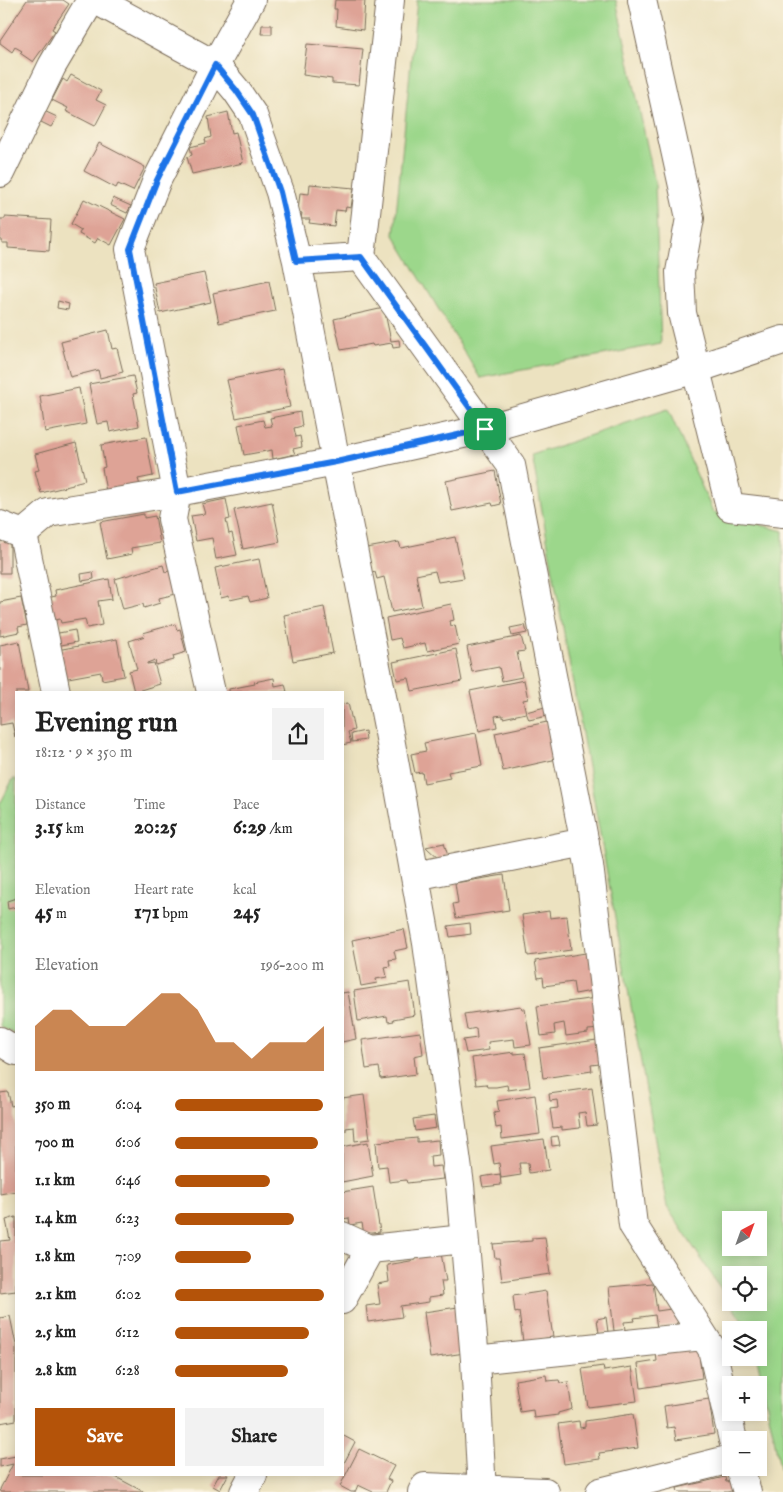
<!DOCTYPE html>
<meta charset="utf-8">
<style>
body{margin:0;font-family:"IM FELL English",serif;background:#f2f2f2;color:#222;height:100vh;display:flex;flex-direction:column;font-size:19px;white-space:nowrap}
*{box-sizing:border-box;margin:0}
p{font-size:16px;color:#767676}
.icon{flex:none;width:28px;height:28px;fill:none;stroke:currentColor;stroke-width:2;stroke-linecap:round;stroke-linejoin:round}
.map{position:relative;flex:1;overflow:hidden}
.drawer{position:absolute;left:15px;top:691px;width:329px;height:785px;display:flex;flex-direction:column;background:#fff;border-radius:0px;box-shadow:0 2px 12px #0003}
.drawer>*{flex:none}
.needle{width:32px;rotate:41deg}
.buttons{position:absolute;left:722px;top:1211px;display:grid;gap:10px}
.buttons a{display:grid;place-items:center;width:45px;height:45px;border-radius:0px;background:#fff;box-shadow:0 2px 12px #0003;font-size:25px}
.pin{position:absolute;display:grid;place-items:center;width:42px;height:42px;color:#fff;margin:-21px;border-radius:10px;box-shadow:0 2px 8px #0006}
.round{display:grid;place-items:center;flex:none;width:52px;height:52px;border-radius:0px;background:#f2f2f2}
.summary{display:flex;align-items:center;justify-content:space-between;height:85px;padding:0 20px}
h1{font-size:28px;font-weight:700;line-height:38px}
.stats{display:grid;grid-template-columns:repeat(3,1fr);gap:8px;height:85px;padding:5px 20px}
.stats div{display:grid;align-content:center}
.stats b{font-size:21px;font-weight:700}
.stats small{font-size:14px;font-weight:400}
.stats p{font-size:14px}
.chart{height:140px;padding:10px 20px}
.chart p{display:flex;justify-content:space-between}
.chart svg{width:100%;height:90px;margin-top:5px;fill:#b45309;opacity:.7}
.button{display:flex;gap:10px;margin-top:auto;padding:10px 20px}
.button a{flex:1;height:58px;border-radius:0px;background:#b45309;color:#fff;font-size:20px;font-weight:700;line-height:58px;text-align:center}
.button a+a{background:#f2f2f2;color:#222}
ul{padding:0 20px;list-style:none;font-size:16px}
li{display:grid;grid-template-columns:80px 60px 1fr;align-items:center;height:38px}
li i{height:12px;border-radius:6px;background:#b45309}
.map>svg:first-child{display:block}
</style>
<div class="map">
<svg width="783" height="1492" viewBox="0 0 783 1492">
<rect width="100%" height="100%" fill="#fcf5e5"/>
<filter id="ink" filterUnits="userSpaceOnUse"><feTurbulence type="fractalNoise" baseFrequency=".02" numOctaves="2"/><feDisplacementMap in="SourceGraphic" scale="10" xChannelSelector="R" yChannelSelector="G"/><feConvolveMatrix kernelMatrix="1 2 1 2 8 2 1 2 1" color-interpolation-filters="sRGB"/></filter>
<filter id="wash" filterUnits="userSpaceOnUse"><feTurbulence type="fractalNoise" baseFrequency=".0096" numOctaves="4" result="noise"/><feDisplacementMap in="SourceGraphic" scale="20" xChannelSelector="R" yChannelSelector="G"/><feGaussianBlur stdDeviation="1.12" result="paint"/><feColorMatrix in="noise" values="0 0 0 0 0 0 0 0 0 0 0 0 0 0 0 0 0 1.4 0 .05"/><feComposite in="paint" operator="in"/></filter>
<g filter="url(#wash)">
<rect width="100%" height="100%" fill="#ece2c0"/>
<path fill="#9cd78b" stroke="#6c8054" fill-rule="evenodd" d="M417,0H616L655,183L661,344L480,378L394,235Z
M668,409L713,512L783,531V1482L757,1358H759V1330H748L667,1207L532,455ZM731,1220H759V1248H731ZM731,1275H759V1302H731Z
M13,779H16V1035L0,1026V804Z"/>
<g id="blocks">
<path fill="#dea396" d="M27,0H63L69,4L52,29L55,31L33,62L20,53L22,51L15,47L12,52L0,43V40Z
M335,0H365L363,30L336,26L337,9H334Z
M262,25H272V34H261Z
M307,44L363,49L359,85L332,83V79L303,75Z
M71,75L101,91L96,100L106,105L95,126L66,111L68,108L52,100L63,79L67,82Z
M42,110L57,117L51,127L37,120Z
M228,112L232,133L236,132L243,163L192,174L187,157L192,155L190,147L206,143L205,139L211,137L208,117Z
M99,143L145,167L133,191L118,184L116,188L84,171Z
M310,184L354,188L351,208L346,207L345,211L336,210L334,226L309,223L310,219H301L302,213L298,212L300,193L309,194Z
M113,198L131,206L127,213L110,205Z
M84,199L125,219L111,245L98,238L95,243L79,234L81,230L71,224Z
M5,217L51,220L49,251L8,248V243H2V240H0V219H5Z
M204,273L211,302L160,313L154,283Z
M269,281L275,311L219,323L213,293Z
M58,301L69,304L68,310L57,308Z
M384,308L391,341L399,340L400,347L393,348L392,343L373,346L372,344L341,350L334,319Z
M108,330L112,349L117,348L123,372L100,378L98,370L70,377L61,342Z
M282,369L290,407L236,418L227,380Z
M133,376L137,393L133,394L139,426L110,432L108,422L97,424L89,384Z
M79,388L86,424L45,432L40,396Z
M300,412L302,426L294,428L296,437L300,436L302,447L293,449L295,454L273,459L272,450L244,455L238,425L263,420L265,427L272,426L270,418Z
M146,437L153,476L138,479L140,485L106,492L102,468L105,467L101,445Z
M76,443L85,480L73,483V485L41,493L35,471L39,470L35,454Z
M495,471L501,504L493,506L492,503L452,511L446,481Z
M226,499L230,519L226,520L229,534L232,533L237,555L216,559L212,538L196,541L191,516L205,514L202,504Z
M272,502L280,542L243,549L234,510Z
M144,514V518L155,516L160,543L131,548L132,554L107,559L100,522Z
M455,537L464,578L438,582L435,571L416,575L422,606L392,612L384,577L377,579L375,572L372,573L367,548L399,542L401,548Z
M0,541H10V573H0Z
M259,559L267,598L250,602L248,596L230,600L229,596L221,598L215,568Z
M163,565L165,572L169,571L176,594L159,598L160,603L144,608L143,604L123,609L115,579Z
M93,572L94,579L82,581L81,574Z
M109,579L112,599L98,601L102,625L87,628L85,619L61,623L60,619L51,621L47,598L56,596L55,590Z
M21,598L27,625L18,627L19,632L0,636V602Z
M451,604L454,620L450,621L451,626L455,625L459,644L427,651L425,643L403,648L400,638L390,640L386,618Z
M324,607L333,653L293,661L284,615Z
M175,624L177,630L180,629L186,652L173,656L174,660L156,665L155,660L147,663V664L154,663L160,684L134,692L129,671L137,669L129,641L145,636L143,633Z
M525,625L527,633L512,636L510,628Z
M75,630L77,642L56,646L53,634Z
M521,636L525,651L517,652L522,677L502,681L499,667L472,672L467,647Z
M117,639L124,676L102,680L101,672L63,679L57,650Z
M19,641L28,692H16L15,737L12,723L0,725V645Z
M456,649L462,681L412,691L409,678L397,680L393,662Z
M274,678L275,686L285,684L287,692H229V689L255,684L254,682Z
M524,680L528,699L523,700L526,713L503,718V715L495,716L497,727L479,731L470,691Z
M348,703L354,730L348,732L351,743L342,745V704Z
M545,707L547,716L529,720L526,712Z
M547,722L550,738L552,737L557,759L503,771L495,733Z
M365,731L366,740L352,742L351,734Z
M476,733L482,766L448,772L450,778L424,783L422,772L415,773L411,754L426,751L424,743Z
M444,843L448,856L441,861L426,847Z
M504,875L509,910L456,918L453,904L458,903L455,883Z
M16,898V907L8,909L7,901Z
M549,911L550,918L567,916L571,950L528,956L522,915Z
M470,923L471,934L450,937L448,926Z
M404,929L408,948L394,951L396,959L389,960L390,966L385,967L387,977L376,979L377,983L361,986L352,940Z
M592,952L597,990L575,994L573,982L544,986L543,977L538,978L535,961Z
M410,982L415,1015L393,1019L394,1021L388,1022L387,1016L358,1021L354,991Z
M348,992L356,1039L342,1042V993Z
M596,998L601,1029L588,1030V1033L566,1036L564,1023L554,1025L555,1034L541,1036L537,1006Z
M521,1006L522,1009H525L531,1045L515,1047L514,1039L488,1042L489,1050L466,1053L463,1040L477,1038L476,1028L467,1030L464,1014Z
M420,1032L423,1054L414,1056L416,1074L381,1079L379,1067L366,1069L362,1040Z
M604,1039L608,1063L591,1065L592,1071L543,1078L539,1048Z
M514,1052V1054L525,1053L530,1087L508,1090L507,1085L496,1087H487L486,1084L476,1085L472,1058Z
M592,1088L597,1125L587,1126L585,1112L578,1113L580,1128L562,1130V1127L553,1128L550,1109L558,1108L557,1100L550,1101L549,1094Z
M8,1092L11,1106L16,1105V1191L0,1194V1093Z
M364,1095L370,1139L355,1141L354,1127L346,1128V1131L342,1132V1098Z
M535,1095L540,1134L502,1139L501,1127L496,1128L494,1113L499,1112L497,1101Z
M434,1116L436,1128L415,1131L413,1119Z
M558,1136L560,1145L552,1146L551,1137Z
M417,1138V1142L438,1140L439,1155L430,1156L431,1167L441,1166L443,1179L407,1183L406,1180L389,1182L387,1166L378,1167L376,1142Z
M544,1139L549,1170L529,1173L528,1163H519L521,1175L501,1178L499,1163L494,1164L491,1146Z
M368,1142L373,1176L342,1182V1147Z
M500,1174L501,1185L483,1187L481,1177Z
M373,1187L380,1232L364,1234L362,1223L350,1225L349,1218L342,1219V1192Z
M16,1217V1291L0,1293V1241L10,1240L6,1220Z
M545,1237L550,1274L502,1281L499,1258H495L493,1244L532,1241V1238Z
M441,1253L446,1281H441L443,1295L429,1297V1302L400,1306L402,1317L368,1322L366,1306L380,1304L377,1284L389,1282L387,1265L416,1260V1257Z
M653,1283L657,1311L671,1309L679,1318L676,1325L657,1328L655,1315L634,1318L635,1321L624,1322L625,1330L614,1331L609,1287Z
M546,1291L553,1337L523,1342L519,1312L515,1313L513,1296Z
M458,1307L465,1353L430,1358L424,1312Z
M10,1316L16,1345V1420L0,1423V1318Z
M606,1317L608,1332L599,1333L597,1319Z
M698,1347L702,1378L641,1388L638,1364L657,1361L656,1353Z
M603,1366L604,1371L632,1367L637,1401L588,1407L582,1369Z
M546,1375L547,1381L559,1380L560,1383L568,1382L572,1409L558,1413V1415L534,1418L533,1410L520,1412L515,1380Z
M709,1399L714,1434L676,1440L674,1427L667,1428L664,1406Z
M633,1414L638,1448L599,1453L600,1459L564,1464L558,1424L579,1421L580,1428L585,1427V1421Z
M342,1435L355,1442L342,1467Z
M359,1449L394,1466L387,1479L391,1481L386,1492H373L358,1485L355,1492H351L340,1486Z
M16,1456V1475H112L144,1492H1L0,1489L13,1464L0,1467V1459Z
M219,1475H228L220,1490L213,1486Z
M725,1477L726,1482L733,1481L736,1490L727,1492H678L677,1488Z"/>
</g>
</g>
<g filter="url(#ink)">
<use href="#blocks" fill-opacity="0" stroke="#796a57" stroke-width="1"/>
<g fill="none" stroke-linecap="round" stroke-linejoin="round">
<defs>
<path id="minor" d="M390,0L361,257L511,465L589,865L633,1225L712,1349L733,1440
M642,0L690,218L680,272L682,313L730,507L783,513
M0,173L52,66L91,0
M297,261L361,257
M0,525L23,534
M56,692L23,534L48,513L177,492L336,462L297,261L280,192L253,115L236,90L215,65L96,0
M211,692L172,519L177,492L130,249L157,180L215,65L251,0
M415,876L585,842
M0,1041L16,1051
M342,1236L370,1249L342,1300
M370,1249L464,1239
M475,1360L703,1336
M740,1468L747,1492
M244,1492L253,1475
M422,1492L425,1487L545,1492
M482,1492L475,1360L460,1185L427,943L388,727L336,462L485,429L696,369L783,340
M600,1492L731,1459"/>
</defs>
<use href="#minor" stroke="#796a57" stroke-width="30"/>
<use href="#minor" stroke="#fff" stroke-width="28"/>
</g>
</g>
<g fill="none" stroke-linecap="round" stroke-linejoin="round" filter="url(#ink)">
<defs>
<path id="route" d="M215,65L236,90L253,115L280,192L296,261L361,257L485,429L336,462L177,492L130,249L157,180Z"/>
</defs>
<use href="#route" stroke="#fff" stroke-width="10"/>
<use href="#route" stroke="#1a73e8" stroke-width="6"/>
</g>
</svg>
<div class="buttons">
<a><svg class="needle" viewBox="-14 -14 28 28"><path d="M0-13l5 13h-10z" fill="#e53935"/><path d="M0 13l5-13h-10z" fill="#767676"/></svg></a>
<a><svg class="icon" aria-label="locate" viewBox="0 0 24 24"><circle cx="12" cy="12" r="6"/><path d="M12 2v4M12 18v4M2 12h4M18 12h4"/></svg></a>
<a><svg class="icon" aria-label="layers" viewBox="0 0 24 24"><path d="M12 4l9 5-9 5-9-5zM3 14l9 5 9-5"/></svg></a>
<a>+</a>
<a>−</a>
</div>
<div class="pin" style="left:485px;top:429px;background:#1e9e55"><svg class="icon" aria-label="arrive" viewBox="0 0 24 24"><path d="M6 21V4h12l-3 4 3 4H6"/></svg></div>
<section class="drawer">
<div class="summary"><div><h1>Evening run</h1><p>18:12 · 9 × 350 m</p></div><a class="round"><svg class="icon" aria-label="share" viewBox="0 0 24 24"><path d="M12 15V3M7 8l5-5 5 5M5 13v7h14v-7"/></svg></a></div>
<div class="stats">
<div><p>Distance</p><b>3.15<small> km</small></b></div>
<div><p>Time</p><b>20:25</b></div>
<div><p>Pace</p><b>6:29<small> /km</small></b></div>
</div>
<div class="stats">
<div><p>Elevation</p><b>45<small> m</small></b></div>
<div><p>Heart rate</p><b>171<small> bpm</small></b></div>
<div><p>kcal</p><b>245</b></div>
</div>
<div class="chart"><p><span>Elevation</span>196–200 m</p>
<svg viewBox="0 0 160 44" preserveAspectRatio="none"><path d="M0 44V22L10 14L20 14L30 22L40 22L50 22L60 14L70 6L80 6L90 14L100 30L110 30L120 38L130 30L140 30L150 30L160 22V44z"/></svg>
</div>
<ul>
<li><b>350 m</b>6:04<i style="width:99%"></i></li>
<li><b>700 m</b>6:06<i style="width:96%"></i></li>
<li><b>1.1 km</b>6:46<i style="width:64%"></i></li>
<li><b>1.4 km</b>6:23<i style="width:80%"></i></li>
<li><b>1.8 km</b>7:09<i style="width:51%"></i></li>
<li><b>2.1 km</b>6:02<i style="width:100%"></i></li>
<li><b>2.5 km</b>6:12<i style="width:90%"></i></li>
<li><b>2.8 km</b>6:28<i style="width:76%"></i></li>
</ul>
<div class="button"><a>Save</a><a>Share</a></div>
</section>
</div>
